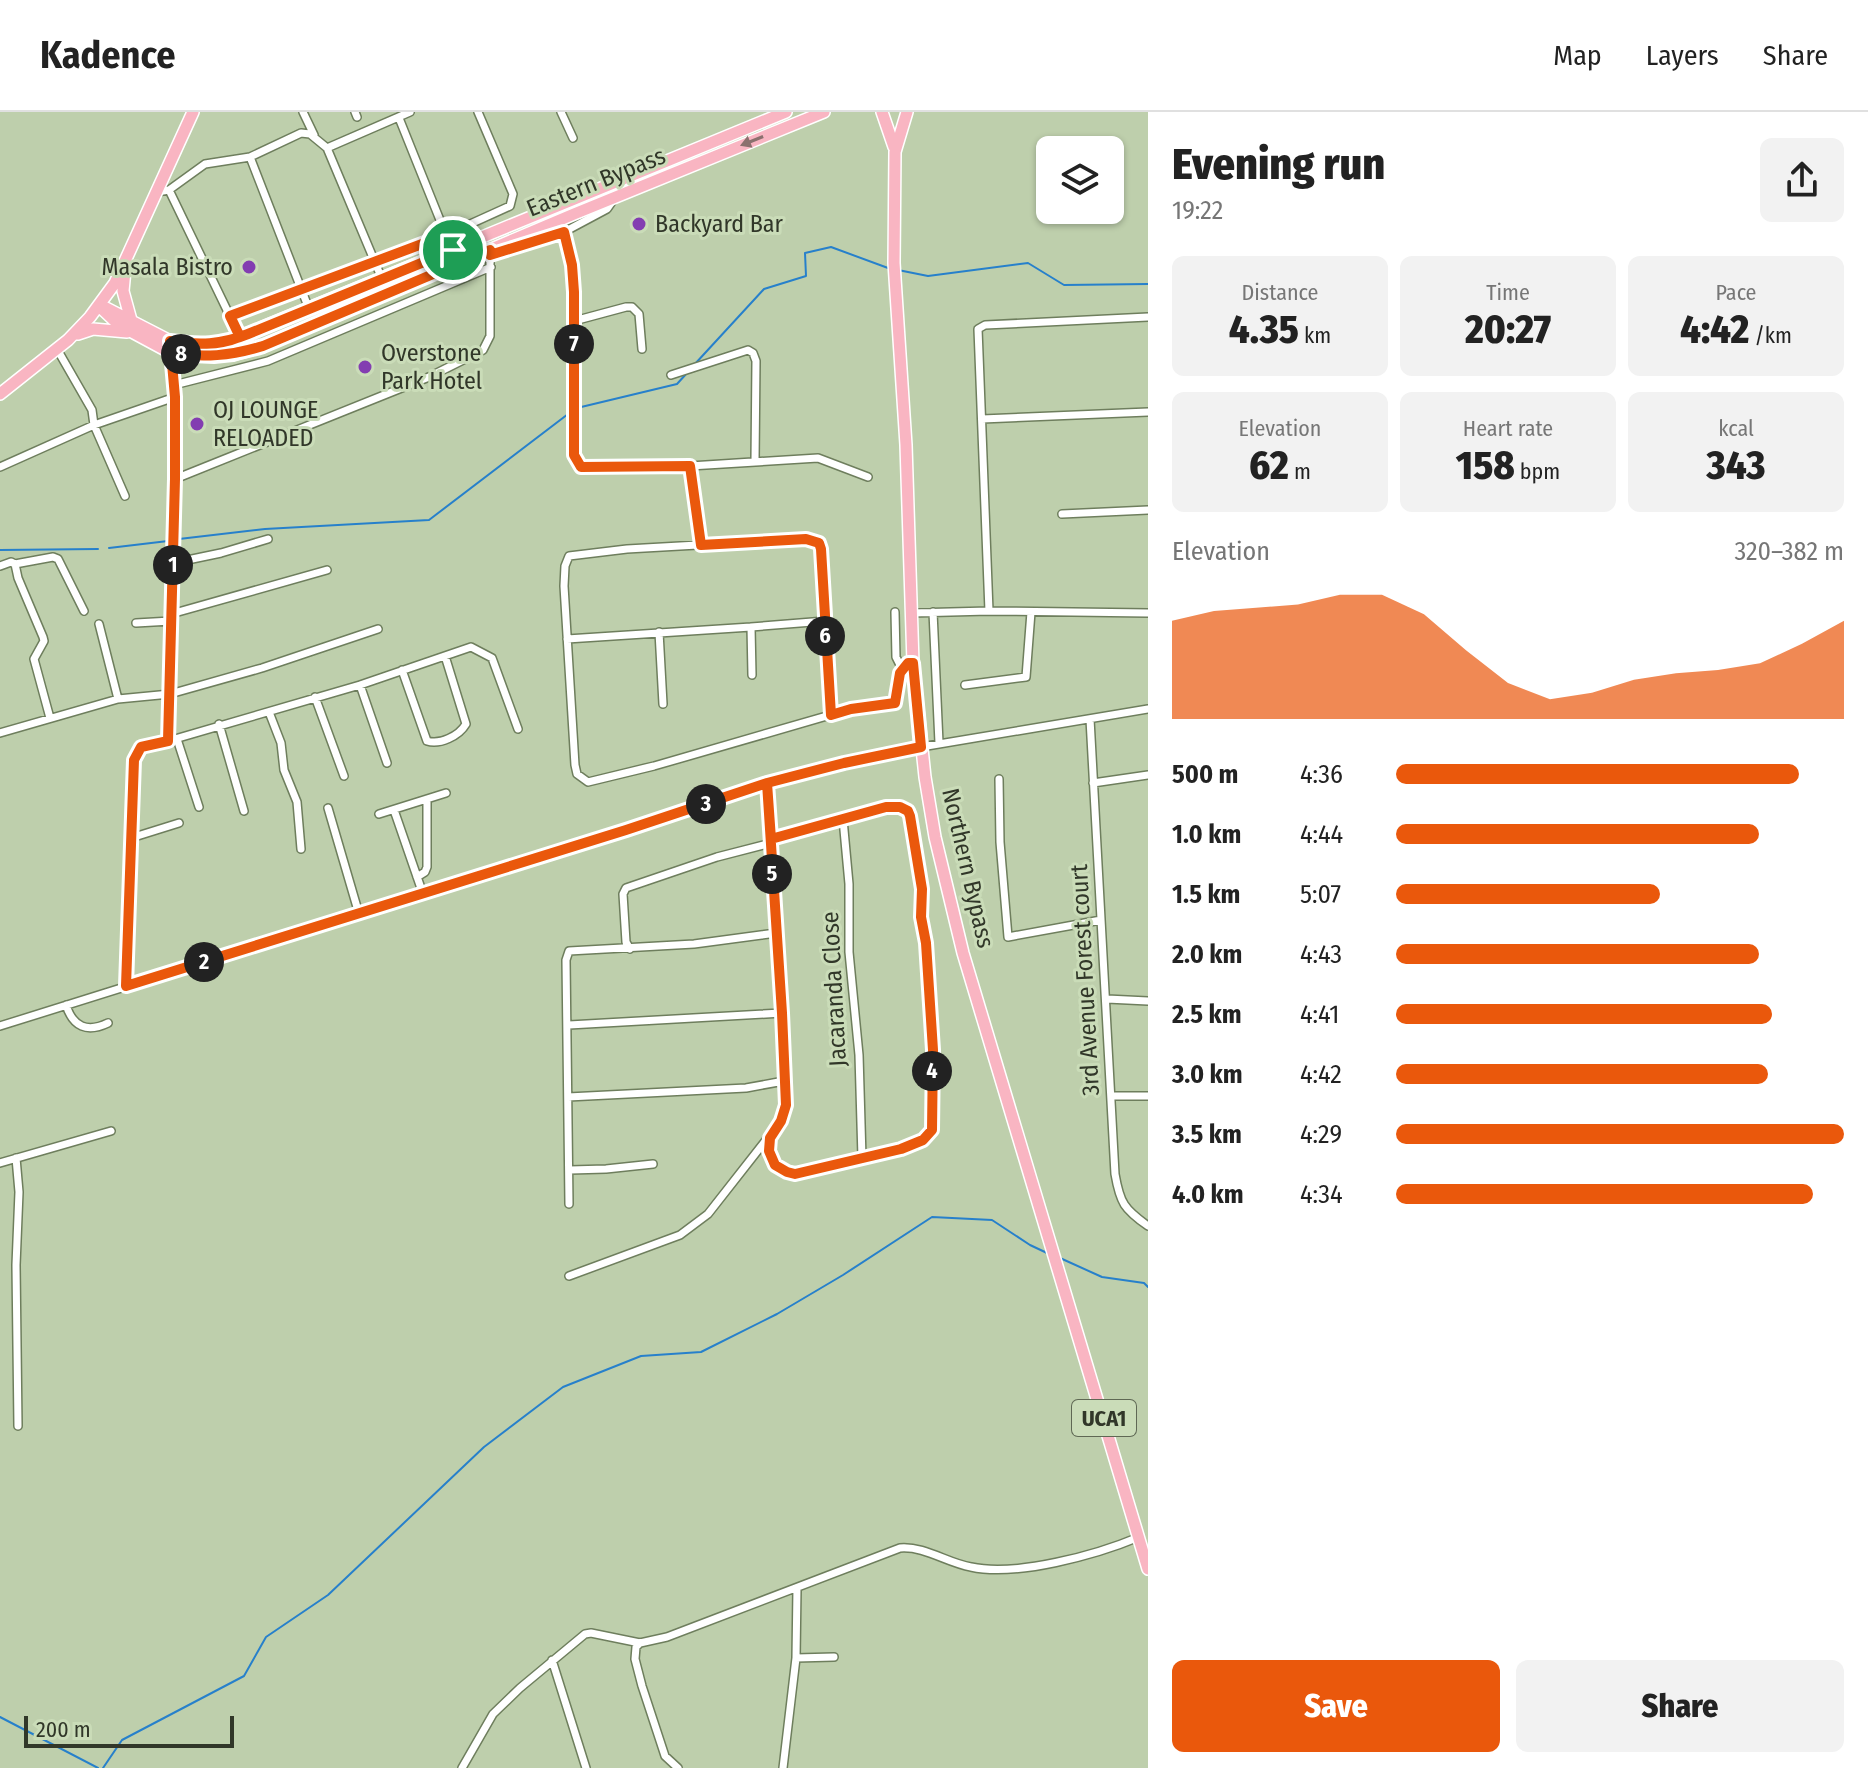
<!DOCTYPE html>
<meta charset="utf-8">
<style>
body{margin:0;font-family:"Fira Sans Condensed",sans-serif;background:#f2f2f2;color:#222;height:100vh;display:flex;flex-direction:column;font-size:30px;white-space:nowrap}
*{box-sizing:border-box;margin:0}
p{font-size:26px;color:#767676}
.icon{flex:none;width:44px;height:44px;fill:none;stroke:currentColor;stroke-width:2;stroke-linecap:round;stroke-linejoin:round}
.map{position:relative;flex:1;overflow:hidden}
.panel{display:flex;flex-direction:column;background:#fff;width:720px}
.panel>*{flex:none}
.tools{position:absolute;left:1036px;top:24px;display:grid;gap:16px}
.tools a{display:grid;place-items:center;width:88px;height:88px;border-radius:12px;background:#fff;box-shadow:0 2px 6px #0004;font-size:40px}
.scale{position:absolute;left:24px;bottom:20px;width:210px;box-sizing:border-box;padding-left:8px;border:4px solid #313729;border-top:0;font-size:22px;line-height:28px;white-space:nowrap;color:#313729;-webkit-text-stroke:6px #cadcb8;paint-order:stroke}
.pin{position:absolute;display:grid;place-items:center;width:68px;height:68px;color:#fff;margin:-34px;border:4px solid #fff;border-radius:50%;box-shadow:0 2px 8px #0007}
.km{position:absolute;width:40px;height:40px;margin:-20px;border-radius:50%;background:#222;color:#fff;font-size:22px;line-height:40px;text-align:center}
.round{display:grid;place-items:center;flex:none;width:84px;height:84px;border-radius:12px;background:#f2f2f2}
.summary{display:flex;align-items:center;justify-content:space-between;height:136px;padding:0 24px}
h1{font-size:44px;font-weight:800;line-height:60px}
.metrics{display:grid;grid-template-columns:repeat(3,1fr);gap:12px;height:136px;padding:8px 24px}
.metrics div{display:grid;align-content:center;border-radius:12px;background:#f2f2f2;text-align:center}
.metrics b{font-size:40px;font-weight:800}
.metrics small{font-size:22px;font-weight:400}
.metrics p{font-size:22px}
.chart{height:224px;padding:16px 24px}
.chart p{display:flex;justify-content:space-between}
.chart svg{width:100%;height:144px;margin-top:8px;fill:#ea580c;opacity:.7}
.primary-button{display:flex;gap:16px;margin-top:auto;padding:16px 24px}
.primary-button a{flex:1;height:92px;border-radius:12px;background:#ea580c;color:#fff;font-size:32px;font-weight:800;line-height:92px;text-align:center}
.primary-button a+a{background:#f2f2f2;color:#222}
ul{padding:0 24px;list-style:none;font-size:26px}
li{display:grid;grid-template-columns:128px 96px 1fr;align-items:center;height:60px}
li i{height:20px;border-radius:10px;background:#ea580c}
header{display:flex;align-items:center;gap:48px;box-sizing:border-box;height:112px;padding:0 40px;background:#fff;border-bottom:2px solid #e0e0e0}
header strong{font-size:38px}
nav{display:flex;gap:44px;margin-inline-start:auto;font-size:28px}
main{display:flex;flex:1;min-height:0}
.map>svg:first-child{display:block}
</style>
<header>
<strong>Kadence</strong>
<nav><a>Map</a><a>Layers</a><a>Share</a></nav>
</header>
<main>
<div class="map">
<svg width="1148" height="1656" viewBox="0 0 1148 1656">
<rect width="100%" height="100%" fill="#becfac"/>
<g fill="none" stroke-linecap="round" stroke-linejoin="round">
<path stroke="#2780cb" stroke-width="2" d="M898,158L928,164L1028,151L1064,173L1148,172
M694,253L764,177L806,164L805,141L831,135L888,156
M577,296L677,272L687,261
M179,427L265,417L429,408L572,299
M109,436L168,429
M0,438L98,437
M1060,1146L1102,1165L1144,1171L1148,1175
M0,1605L98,1656
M103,1656L122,1628L244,1564L266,1525L328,1483L484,1335L563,1275L641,1244L701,1240L777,1202L843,1163L932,1105L992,1108L1030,1133L1047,1141"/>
<defs>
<path id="minor" d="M303,0L314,23
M355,0L357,5
M561,0L573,26
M399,6L446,123L510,94L513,82L478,0
M327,36L382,167
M250,45L309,197
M169,78L240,225
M157,80L169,78L205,52L250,45L301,21L310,22L327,36L410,0
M564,120L607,97L614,87
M490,143L564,120C584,170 572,251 575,306C576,320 571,335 576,349L581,355L690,354L701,433
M230,204L446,123L453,138
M574,209L626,195H632L639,202L642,237
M671,263L748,238L753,241L756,249L755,349
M174,273L268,249L491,155
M982,307L1148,300
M690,354L818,346L868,365
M0,355L94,313L92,298L57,237
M175,367L429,265L483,238L490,224V141
M125,384L94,313L175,285
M1062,402L1148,398
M173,451L221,441L268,427
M15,452L53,445L58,447L84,499
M0,454L11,450L15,452L18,466L43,525L44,529L34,547L50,606
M989,499L1148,501
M895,500L896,545L902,557
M933,500L939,631
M912,501L989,499L978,217L985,213L1148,205
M171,502L327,458
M825,509L831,603
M136,511L171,509
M99,512L118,587
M659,520L663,592
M567,527L751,515
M402,558L427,629C440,633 459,624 466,612L445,544
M752,563L751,515L825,509L821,437L815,429L806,427L627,437L569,444L565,454L564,474L575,653L577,662L588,670L654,654L851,597L892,592C904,583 894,565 908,551H913
M360,573L387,651
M965,573L1026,565L1031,500
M315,585L344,664
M269,600L281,631L284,658L297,690L301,737
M1090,607L1115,1062C1120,1091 1124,1097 1148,1114
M219,612L244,699
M0,621L118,587L170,582L262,556L378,517
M177,627L199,695
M168,629L360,573L471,535L492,546L518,617
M999,667L1000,730L1008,825L1101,808
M1093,671L1148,663
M328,696L359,802
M394,698L423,782
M379,702L446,681
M843,707L849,772V840L859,943L862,1046
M131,726L179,711
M417,765L425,760L427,755V687
M630,837L626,830L623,782L626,776L717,745L771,731
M126,874L134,648L141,635L168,629L175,367V285L171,240
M1107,887L1148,889
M66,893C73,915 87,921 108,911
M569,913L782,901
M0,914L626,718L767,671L844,651L921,635L1148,597
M1112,984H1148
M568,985L746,976L784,969
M770,1026C767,1052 778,1063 805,1061L915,1032L930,1022L933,1011V938L926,831L921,805L922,777L908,699L900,695H886L771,727
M16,1046L19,1080L16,1153L18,1314
M0,1051L111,1019
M570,1058L606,1057L653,1052
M569,1092L566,848L569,839L694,832L776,821
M569,1164L680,1123L708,1102L781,1009L786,993L782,901L767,671
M640,1531L636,1535L635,1547L642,1574L665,1644L678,1656
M796,1546L834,1545
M552,1548L586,1656
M462,1656L493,1602L520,1576L585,1522L591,1521L640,1531L667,1525L900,1436C925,1434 947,1451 971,1455C1016,1465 1096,1443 1139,1425
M783,1656L796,1546L797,1476"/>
<path id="primary" d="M882,0L894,35
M907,0L895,40L894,151L906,333L913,551L925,665L935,725L963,841L1148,1457
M125,158L123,179L131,208
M99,194L119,213L171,241L214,245L233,243L263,234L574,102L824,0
M102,194L170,229L207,233L227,230L786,0
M78,222L93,217L127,220
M0,282L68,228L90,205L115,171L193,0"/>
</defs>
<use href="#minor" stroke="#6e7e5d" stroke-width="10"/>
<use href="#primary" stroke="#fff" stroke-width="14"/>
<use href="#minor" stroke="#fff" stroke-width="7"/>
<use href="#primary" stroke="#f9b5c2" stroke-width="11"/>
</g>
<defs><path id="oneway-solid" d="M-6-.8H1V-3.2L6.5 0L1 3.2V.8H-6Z" transform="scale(2)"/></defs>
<use fill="#8b706e" href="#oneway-solid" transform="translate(752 29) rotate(158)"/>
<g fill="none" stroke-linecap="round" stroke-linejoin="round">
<defs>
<path id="route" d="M453,138L248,222C221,233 199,233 170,229L175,285V367L168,629L141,635L134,648L126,874L626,718L767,671L771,727L886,695H900L908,699L910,704L922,777L921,805L926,831L933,938L932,1018L923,1028L901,1037L795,1062L787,1060L775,1053L769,1039L770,1026L781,1009L786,993L782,901L767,671L844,651L921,635L913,551H908L900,561L895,591L851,597L831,603L821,437L819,431L806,427L701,433L690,354L581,355L574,343V180L572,153L564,120L490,143V138L263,234C230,244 204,246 171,241L170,229C195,232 216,235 240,225L230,204L446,123L453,138"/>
</defs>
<use href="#route" stroke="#fff" stroke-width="16"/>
<use href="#route" stroke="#ea580c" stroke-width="10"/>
</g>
<g fill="#833db1" stroke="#cadcb8" stroke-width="3">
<circle cx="639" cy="112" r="8"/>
<circle cx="249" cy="155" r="8"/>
<circle cx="365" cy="255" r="8"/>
<circle cx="197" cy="312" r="8"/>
</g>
<g text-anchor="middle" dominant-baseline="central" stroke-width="6" stroke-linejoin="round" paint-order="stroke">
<rect fill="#cadcb8" stroke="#5f6854" stroke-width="2" x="1072" y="1288" width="64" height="36" rx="6"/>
<g font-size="22" font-weight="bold" fill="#313729">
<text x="1104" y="1306">UCA1</text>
</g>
<g font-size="24" fill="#313729" stroke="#cadcb8">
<text transform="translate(596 70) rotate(-22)">Eastern Bypass</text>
<text transform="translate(968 756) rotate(77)">Northern Bypass</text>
<text transform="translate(1085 868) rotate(-93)">3rd Avenue Forest court</text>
<text transform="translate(834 877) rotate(-93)">Jacaranda Close</text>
</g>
<g font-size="24" fill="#313729" stroke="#cadcb8" text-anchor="start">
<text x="655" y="112">Backyard Bar</text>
<text x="233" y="155" text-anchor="end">Masala Bistro</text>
<text x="381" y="241">Overstone<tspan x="381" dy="28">Park Hotel</tspan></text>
<text x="213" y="298">OJ LOUNGE<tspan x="213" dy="28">RELOADED</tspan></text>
</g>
</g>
</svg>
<div class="tools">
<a><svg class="icon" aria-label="layers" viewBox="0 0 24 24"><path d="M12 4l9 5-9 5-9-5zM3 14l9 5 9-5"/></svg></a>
</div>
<div class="scale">200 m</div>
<div class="pin" style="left:453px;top:138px;background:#1e9e55"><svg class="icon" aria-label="arrive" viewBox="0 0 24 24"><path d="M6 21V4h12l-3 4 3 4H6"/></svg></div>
<b class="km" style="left:173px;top:453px">1</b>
<b class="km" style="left:204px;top:850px">2</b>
<b class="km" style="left:706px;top:692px">3</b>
<b class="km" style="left:932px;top:959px">4</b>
<b class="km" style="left:772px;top:762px">5</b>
<b class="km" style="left:825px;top:524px">6</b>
<b class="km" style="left:574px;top:232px">7</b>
<b class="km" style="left:181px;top:242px">8</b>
</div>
<section class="panel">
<div class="summary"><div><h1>Evening run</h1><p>19:22</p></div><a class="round"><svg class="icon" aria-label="share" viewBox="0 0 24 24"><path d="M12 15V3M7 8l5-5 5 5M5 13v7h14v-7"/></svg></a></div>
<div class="metrics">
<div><p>Distance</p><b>4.35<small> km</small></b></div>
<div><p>Time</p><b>20:27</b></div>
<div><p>Pace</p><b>4:42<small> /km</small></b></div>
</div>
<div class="metrics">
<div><p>Elevation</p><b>62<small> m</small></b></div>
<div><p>Heart rate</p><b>158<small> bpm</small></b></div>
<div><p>kcal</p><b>343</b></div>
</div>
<div class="chart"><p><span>Elevation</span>320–382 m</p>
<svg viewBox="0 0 160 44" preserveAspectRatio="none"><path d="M0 44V14L10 11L20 10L30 9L40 6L50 6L60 12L70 23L80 33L90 38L100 36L110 32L120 30L130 29L140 27L150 21L160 14V44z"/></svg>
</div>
<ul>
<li><b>500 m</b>4:36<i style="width:90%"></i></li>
<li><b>1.0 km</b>4:44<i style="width:81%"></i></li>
<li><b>1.5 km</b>5:07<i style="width:59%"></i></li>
<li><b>2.0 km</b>4:43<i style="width:81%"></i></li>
<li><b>2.5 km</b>4:41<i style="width:84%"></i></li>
<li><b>3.0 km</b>4:42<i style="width:83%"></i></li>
<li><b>3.5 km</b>4:29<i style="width:100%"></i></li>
<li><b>4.0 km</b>4:34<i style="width:93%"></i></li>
</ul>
<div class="primary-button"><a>Save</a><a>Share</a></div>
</section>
</main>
